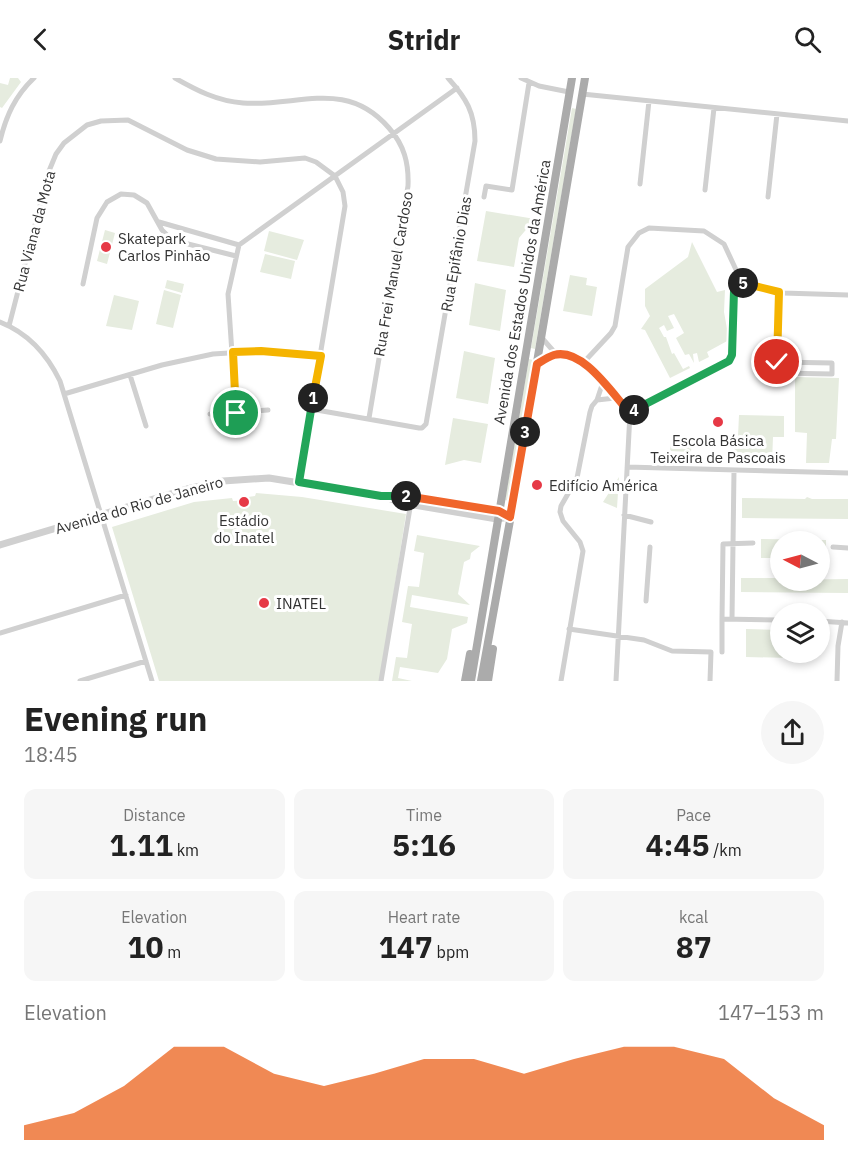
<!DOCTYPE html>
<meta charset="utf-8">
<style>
body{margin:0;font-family:"IBM Plex Sans",sans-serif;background:#f6f6f6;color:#222;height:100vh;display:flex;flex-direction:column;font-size:22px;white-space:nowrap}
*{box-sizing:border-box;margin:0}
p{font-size:20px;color:#767676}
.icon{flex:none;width:33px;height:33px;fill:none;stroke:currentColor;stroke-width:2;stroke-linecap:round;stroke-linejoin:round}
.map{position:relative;height:603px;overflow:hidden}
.panel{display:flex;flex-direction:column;background:#fff;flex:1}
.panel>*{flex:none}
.needle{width:39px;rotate:276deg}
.controls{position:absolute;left:770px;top:453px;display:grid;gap:12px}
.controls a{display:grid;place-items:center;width:60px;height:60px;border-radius:50%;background:#fff;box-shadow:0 3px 9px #0003;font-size:30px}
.pin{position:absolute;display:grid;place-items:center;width:51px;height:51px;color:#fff;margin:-26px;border:3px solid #fff;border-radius:50%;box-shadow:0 2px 6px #0007}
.km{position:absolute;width:30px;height:30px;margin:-15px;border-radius:50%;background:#222;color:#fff;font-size:16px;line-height:30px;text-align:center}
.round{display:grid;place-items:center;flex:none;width:63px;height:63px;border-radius:32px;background:#f6f6f6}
.headline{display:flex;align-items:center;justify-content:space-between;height:102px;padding:0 24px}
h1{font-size:33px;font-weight:700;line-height:45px}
.figures{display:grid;grid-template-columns:repeat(3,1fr);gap:9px;height:102px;padding:6px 24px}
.figures div{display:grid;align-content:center;border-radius:12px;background:#f6f6f6;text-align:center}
.figures b{font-size:30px;font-weight:700}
.figures small{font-size:16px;font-weight:400}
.figures p{font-size:16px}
.chart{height:168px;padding:12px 24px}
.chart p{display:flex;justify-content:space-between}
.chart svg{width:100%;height:108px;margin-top:6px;fill:#ea580c;opacity:.7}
header{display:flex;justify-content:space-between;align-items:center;height:78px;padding:0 24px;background:#fff;font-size:27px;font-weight:700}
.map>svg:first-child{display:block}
</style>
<header><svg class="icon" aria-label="back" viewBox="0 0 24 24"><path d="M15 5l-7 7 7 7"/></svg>Stridr<svg class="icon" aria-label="search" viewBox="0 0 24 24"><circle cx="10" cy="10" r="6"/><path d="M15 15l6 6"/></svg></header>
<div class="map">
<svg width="848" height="603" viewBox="0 0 848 603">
<rect width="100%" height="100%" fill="#fff"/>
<path fill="#e6ecdf" d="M10,0H18L21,4L2,30L0,29V5L8,7Z
M572,30L576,31L535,271L531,270Z
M486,133L535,141L519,160L514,189L477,183Z
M105,152L115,155L107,186L97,183Z
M269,153L304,162L297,182L264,173Z
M692,164L717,214L725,212L724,234L729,262L707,274L709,279L699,284L697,275L693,276L694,285L689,276L685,277L676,260L684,255L674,236L668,238L674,250L667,253L664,247L659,250L664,259H666L672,276L674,275L683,291L689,288L690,290L670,300L645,252L641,251L650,238L645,228V211L688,179Z
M265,176L295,183L291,201L260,194Z
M570,197L587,200L586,207L597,209L592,238L563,233Z
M167,202L184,206L182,215L165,210Z
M475,205L506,212L500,253L469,247Z
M164,212L181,217L173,250L156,246Z
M114,217L139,223L132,252L106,248Z
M464,273L495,280L488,326L456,320Z
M529,281L533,282L509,423L505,422Z
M795,299L839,300L836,361H832L829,385H806L807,355L795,354Z
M739,337L784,338V359H773L772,384L734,383L735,359H745L738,358Z
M453,340L488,346L481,385L464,382L445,387Z
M671,362L692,363L691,374L670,373Z
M619,399L617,430L603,424Z
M256,415L302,419L406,436L380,603H159L112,449L194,424L232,420L233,423L248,422V419L255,418Z
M807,419L812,421H848V441L742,440V420L805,421Z
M417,457L480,468L471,475L470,481L464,484L458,516L470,527L412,517L410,529L468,539L467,545L452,551L447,581L438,595L400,589L398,600L412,603H392L396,579L407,580L412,546L402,544L408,508L419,509L424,475L414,473Z
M761,461L826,462V480H819V464H780V480H761Z
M741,500H780V502L848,501V515L741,514Z
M746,551L780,552V574L790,575V580L746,579Z"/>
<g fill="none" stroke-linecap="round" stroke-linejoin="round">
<path stroke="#d0d0d0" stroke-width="5" d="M175,0C196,12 217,23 243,25C298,29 346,0 389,50C404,67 409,85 408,108L369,340
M521,0L539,8L569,14
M582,16L848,43
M0,63C6,38 15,18 34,0
M640,106L649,23
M705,112L714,30
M484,119L486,108L512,112L529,5
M768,119L777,36
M159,144L239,167
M738,204L783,215L848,217
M83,206L97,140L107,124L121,116L134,117L147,125L162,152L172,162L236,178
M0,244C28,255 47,276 60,303L152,603
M9,248L49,93L56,76L64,65L87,47L101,43L128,42L187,72L216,81L260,84L305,80L316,84L335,98L343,114L345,128L299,404
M542,260L556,276
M584,284L611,255L615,248L628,169L639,155L649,150L704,153L724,166L738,196V204L734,213L732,277L729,283L630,335
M777,284L832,285V296L777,295L779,214
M537,285C543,283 549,279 554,277C584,269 612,316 630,335
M130,297L146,348
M64,316L162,287L213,276L261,273L321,278
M597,322L615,320
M311,331L419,350H422L426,346L475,63C475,34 466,20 448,0
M236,335L228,216L239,167L457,10
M210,336L268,332
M627,389L848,395
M624,437L651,444
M753,465L723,466L722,541L780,542
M833,469L848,470
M646,523L650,469
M732,541L734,392
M819,543L848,545
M569,551L644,562L672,573L711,574L710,603
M0,555L126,517
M722,574V541
M80,603L146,583
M381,603L411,424
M561,603L583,473L580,464L563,443L560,434L561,428L577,400L590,334L592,328L597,322L603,304
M616,603L630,335
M837,603L838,568L842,544"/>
<path stroke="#d0d0d0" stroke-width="7" d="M388,420L402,425L497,441L510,439
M0,467L187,411L223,403L269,400L386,419L403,418L499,433"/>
<path stroke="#ababab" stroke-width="8" d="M465,603L470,576
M471,603L572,0
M481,603L513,426L585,0
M488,603L493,571"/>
</g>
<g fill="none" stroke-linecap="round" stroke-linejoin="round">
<defs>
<path id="split-1" d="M236,335L233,274L261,273L321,278L313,320"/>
<path id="split-2" d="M313,320L299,404L381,418H406"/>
<path id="split-3" d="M406,418L499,433L510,439L525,354"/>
<path id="split-4" d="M525,354L537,286C542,283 548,279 554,277C583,269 613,317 630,335L634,332"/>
<path id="split-5" d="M634,332L729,283L732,277L734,213L738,204L743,205"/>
<path id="split-6" d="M743,205L779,214L777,284"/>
</defs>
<use href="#split-1" stroke="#fff" stroke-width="12"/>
<use href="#split-2" stroke="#fff" stroke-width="12"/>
<use href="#split-3" stroke="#fff" stroke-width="12"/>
<use href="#split-4" stroke="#fff" stroke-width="12"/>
<use href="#split-5" stroke="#fff" stroke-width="12"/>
<use href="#split-6" stroke="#fff" stroke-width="12"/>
<use href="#split-1" stroke="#f5b400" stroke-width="8"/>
<use href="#split-2" stroke="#22a559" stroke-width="8"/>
<use href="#split-3" stroke="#f0652b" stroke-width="8"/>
<use href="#split-4" stroke="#f0652b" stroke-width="8"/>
<use href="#split-5" stroke="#22a559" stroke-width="8"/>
<use href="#split-6" stroke="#f5b400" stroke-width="8"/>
</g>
<g fill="#e63946" stroke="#fff" stroke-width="2">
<circle cx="106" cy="169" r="6"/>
<circle cx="718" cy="344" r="6"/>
<circle cx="537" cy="407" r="6"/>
<circle cx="244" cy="424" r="6"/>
<circle cx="264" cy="525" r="6"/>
</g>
<g text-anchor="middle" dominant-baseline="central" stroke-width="6" stroke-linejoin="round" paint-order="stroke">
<g font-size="15" fill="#333" stroke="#fff">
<text transform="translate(34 153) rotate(-75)">Rua Viana da Mota</text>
<text transform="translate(456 176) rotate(-80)">Rua Epifânio Dias</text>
<text transform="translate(393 196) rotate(-80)">Rua Frei Manuel Cardoso</text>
<text transform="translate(522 214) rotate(-80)">Avenida dos Estados Unidos da América</text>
<text transform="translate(139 427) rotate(-16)">Avenida do Rio de Janeiro</text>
</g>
<g font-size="15" fill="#333" stroke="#fff" text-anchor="start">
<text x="118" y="160">Skatepark<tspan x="118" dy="17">Carlos Pinhão</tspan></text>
<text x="718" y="362" text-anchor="middle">Escola Básica<tspan x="718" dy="17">Teixeira de Pascoais</tspan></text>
<text x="549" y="407">Edifício América</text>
<text x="244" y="442" text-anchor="middle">Estádio<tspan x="244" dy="17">do Inatel</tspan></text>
<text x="276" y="525">INATEL</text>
</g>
</g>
</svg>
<div class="controls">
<a><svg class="needle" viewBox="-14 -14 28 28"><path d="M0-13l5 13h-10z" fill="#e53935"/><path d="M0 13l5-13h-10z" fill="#767676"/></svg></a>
<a><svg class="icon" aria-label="layers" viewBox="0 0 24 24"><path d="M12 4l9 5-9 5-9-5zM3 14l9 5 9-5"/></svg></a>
</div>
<div class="pin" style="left:236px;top:335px;background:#1e9e55"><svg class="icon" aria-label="arrive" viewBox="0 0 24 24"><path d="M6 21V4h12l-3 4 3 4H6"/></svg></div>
<div class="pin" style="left:777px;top:284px;background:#d93025"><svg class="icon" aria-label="check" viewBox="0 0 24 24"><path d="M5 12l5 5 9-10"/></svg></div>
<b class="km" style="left:313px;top:320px">1</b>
<b class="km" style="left:406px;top:418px">2</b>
<b class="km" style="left:525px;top:354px">3</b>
<b class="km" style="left:634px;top:332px">4</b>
<b class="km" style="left:743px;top:205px">5</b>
</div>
<section class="panel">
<div class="headline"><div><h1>Evening run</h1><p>18:45</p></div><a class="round"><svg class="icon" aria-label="share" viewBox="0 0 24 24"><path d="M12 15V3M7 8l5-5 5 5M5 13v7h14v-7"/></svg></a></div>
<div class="figures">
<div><p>Distance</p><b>1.11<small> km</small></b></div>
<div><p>Time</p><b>5:16</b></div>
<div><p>Pace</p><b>4:45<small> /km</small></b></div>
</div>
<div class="figures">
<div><p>Elevation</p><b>10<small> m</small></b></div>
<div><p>Heart rate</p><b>147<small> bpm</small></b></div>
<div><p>kcal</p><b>87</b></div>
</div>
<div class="chart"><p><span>Elevation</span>147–153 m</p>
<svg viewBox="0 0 160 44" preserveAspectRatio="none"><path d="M0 44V38L10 33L20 22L30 6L40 6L50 17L60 22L70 17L80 11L90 11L100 17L110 11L120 6L130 6L140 11L150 27L160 38V44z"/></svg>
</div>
</section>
